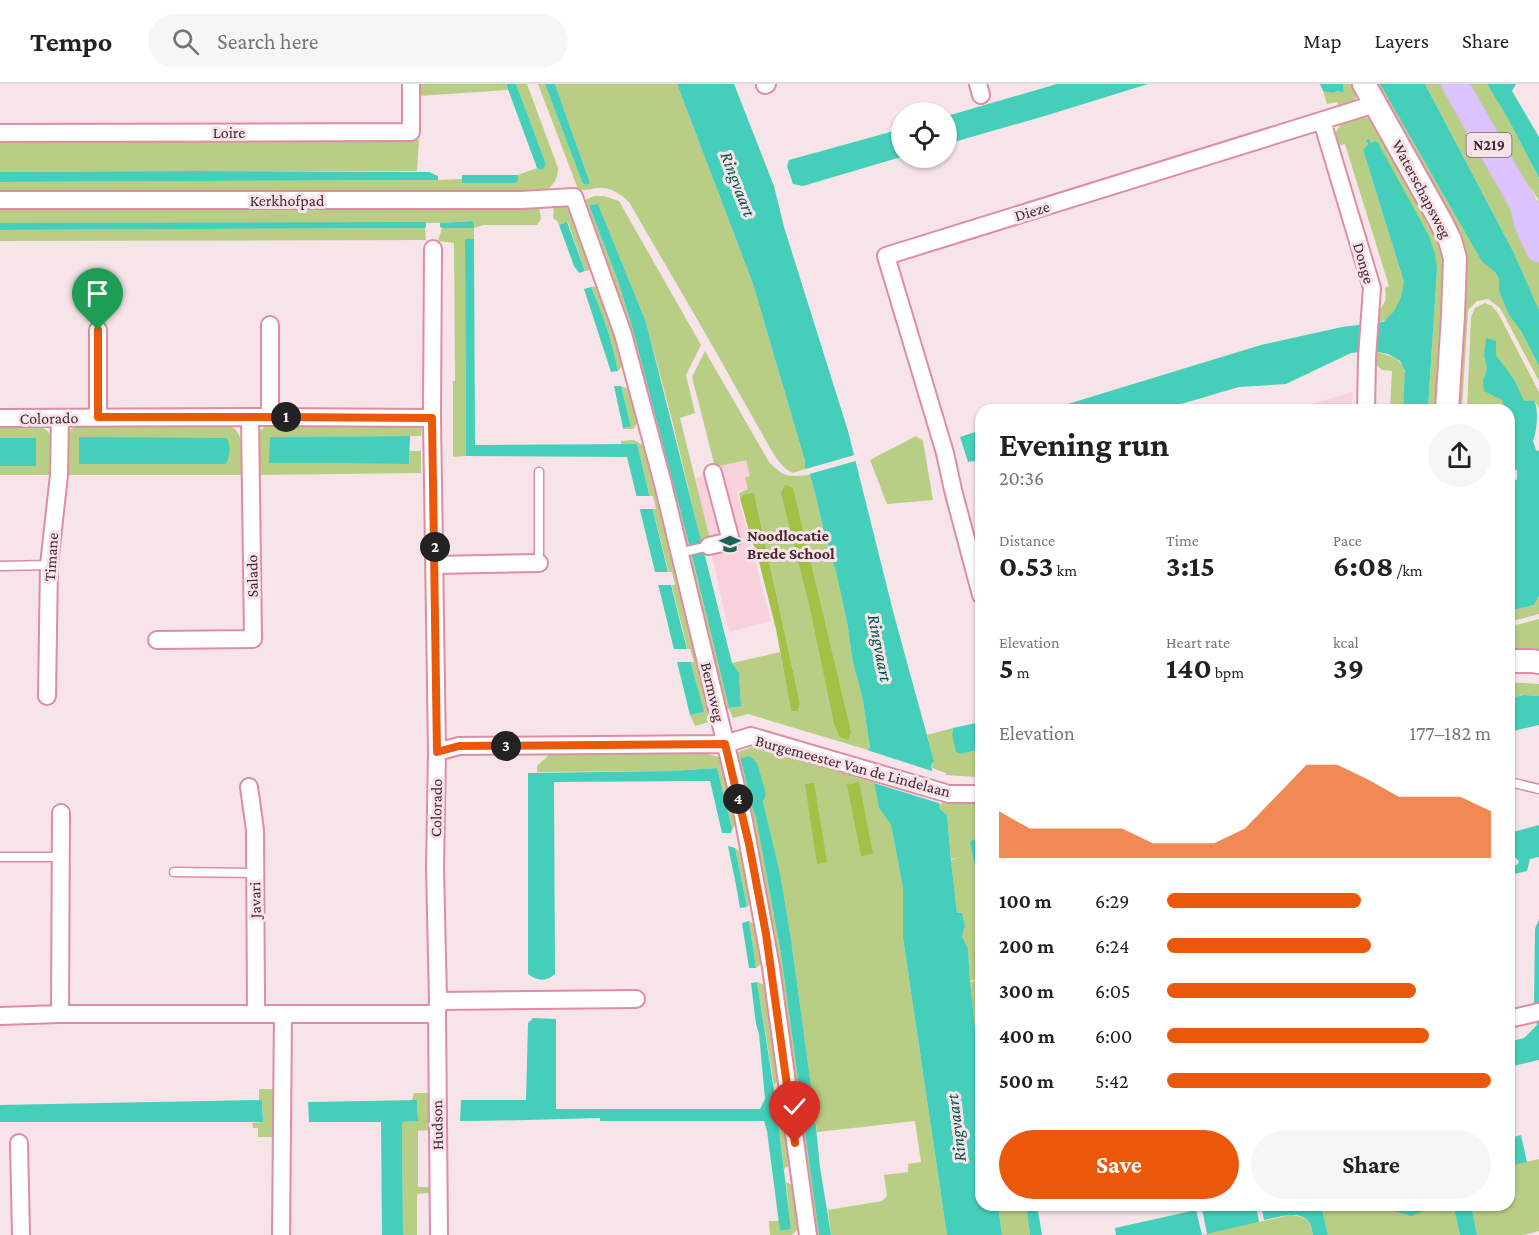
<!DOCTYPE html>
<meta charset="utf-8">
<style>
body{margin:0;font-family:"Crimson Pro",serif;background:#f6f6f6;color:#222;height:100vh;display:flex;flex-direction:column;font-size:22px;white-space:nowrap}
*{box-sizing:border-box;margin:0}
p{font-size:20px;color:#767676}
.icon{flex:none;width:33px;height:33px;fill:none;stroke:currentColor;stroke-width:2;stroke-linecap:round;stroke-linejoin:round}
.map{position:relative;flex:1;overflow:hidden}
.sheet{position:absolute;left:975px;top:320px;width:540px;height:807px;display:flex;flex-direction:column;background:#fff;border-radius:18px;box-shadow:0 2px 4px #0004}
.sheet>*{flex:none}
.fabs{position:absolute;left:891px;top:18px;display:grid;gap:12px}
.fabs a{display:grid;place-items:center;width:66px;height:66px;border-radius:50%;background:#fff;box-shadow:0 2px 4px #0004;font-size:30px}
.pin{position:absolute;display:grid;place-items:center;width:51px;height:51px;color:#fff;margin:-62px -26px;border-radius:50% 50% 50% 0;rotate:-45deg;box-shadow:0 0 6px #0007}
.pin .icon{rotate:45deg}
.km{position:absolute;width:30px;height:30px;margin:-15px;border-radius:50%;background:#222;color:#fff;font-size:16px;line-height:30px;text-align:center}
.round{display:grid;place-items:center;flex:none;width:63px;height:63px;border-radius:32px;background:#f6f6f6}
.summary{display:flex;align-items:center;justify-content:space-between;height:102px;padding:0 24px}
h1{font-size:33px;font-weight:700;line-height:45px}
.metrics{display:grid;grid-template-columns:repeat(3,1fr);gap:9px;height:102px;padding:6px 24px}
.metrics div{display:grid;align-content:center}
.metrics b{font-size:30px;font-weight:700}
.metrics small{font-size:16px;font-weight:400}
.metrics p{font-size:16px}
.chart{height:168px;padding:12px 24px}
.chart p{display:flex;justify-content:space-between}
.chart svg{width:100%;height:108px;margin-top:6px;fill:#ea580c;opacity:.7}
.action{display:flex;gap:12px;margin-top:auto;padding:12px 24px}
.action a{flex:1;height:69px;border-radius:36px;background:#ea580c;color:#fff;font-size:24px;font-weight:700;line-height:69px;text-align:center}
.action a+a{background:#f6f6f6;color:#222}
ul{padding:0 24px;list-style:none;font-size:20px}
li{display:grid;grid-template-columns:96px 72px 1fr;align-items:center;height:45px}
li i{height:15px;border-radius:8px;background:#ea580c}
header{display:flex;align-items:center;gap:36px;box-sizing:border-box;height:84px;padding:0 30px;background:#fff;border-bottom:2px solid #e0e0e0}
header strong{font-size:28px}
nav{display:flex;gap:33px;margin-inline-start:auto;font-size:21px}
.search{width:420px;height:54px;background:#f6f6f6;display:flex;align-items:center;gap:15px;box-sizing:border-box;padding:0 21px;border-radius:33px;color:#767676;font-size:22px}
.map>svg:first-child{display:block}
</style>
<header>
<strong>Tempo</strong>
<div class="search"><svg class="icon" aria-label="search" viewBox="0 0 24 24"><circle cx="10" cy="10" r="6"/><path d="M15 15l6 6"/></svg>Search here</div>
<nav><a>Map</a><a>Layers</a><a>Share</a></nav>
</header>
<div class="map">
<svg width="1539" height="1151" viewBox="0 0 1539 1151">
<rect width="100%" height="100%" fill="#f6e4e8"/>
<path fill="#f8d1da" d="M1353,308L1351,325H1294Z
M746,375L754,403L737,408L771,537L729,548L695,394L713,389L715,383Z"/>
<path fill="#b9ce85" d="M418,0H506L508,6L418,12Z
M516,0H527L558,84C558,96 553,102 543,108L0,110V98L438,96L462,95V98L518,97V91L537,84L540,86L546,80Z
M538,0H545L582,98L590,99L555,0H677L753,200L805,377V385L793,389C782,384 776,374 770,364L708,254L629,118C618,108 607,101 592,105C586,106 583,107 578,105Z
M1343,0H1354C1361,17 1354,18 1339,23L1337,18L1327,20L1323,7L1332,9L1339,7L1341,9L1344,8Z
M1373,0H1380L1482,178L1495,188L1499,195V207L1509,230L1521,247L1539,282V297L1500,224L1488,215L1477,217L1468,226L1462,325H1455L1464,185Z
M1425,0H1443L1525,149L1539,178V226L1514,169Z
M1467,0H1487L1508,35L1539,94V116L1508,73Z
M1362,33L1370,34L1376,39L1436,148L1447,181L1439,325H1428L1437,185L1372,59L1366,57L1368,60L1363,66L1404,198C1402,216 1395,234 1376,240L1377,227C1385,222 1387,214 1385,204L1389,202L1345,60L1338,62C1330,40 1346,38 1362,33Z
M0,56H419L417,87H194L0,88Z
M594,112H604L619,117L701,261L686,291L695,329L680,334L711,459L702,461L672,336L646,238L598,120L591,121L590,124L618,197L633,246L690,464L684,466L583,117Z
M554,122H567L571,125L593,183L590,186L585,187L568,138L559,141L557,137L553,134Z
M0,123H539L541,135L537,141H483L474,144V155H465L466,372L453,373V297H455L454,159L438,157L442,144H473V137L440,139H0Z
M425,144L426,156L0,157V146Z
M601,202L625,279L618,287C612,257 603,230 591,203Z
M1485,219L1492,222L1498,229L1539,308V324C1535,317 1533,316 1524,318L1514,295L1496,271V257L1484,272L1487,285L1483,296L1502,316L1505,325L1467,326L1471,233L1475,224Z
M705,267L769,378C786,395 787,392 810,391L816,413L825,454L836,488L847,538L853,579L862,612L870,663L868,666L748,630L733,634L729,625L723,627L685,471L691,469L729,624L741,621L739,590L732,579L780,568L791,626L798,627L800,619L756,418L743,411L740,414L739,409L748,405L745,394L750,392L746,376L715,383L692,293Z
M1374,267C1415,277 1405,291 1403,325H1390L1392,287L1382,286L1374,279Z
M621,302L631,306L639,337L633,345H623V344L631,341Z
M269,340H417L422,345L421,352L270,353V379L409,380L410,367H421V389L256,391L257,349Z
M81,341H226C247,344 241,374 241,391H65C66,380 63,356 69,348C72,343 77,342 81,341Z
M0,342C12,342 46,337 50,351C53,359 50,382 50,391H0V382L36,381V354H0Z
M916,352L923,357L933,416L887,420L870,376Z
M634,356L648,364L713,637L695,642L690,631L703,628L637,360H621V357Z
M1539,512V530L1509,538V527L1534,521Z
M1539,535V567L1509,566V543Z
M1509,598L1539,600V612L1523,611L1509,615Z
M953,644L952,650L961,670L981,665V692L977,693L946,691V689L932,684L931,680L934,676L927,651Z
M752,663L762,664L875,699L879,724L891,741L903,804V854L947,1151H831L828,1126L882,1117L887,1112L884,1091L908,1088V1080L921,1078L915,1037L817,1048L791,855L780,789L763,717L741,677L753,726L756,732L781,870L819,1151H813L735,674L738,668Z
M704,669L719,673L729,707L735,740L731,749L732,744L717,684L671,687L537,688V682L550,670Z
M938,715C952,719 966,721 981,719V754L972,756L970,759L981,811V894L970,897L968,864L962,852L965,842L962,829L957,830L951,776L960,773L951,775L947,731L940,725Z
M735,764L745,771L754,816L747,823Z
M749,837L758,843L764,878L756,884Z
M981,896V1001L970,898Z
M757,898L768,902L781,994L774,1001Z
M259,1005H275V1053H258V1044H253L252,1039L263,1038L262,1016H259Z
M414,1009H429L430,1046L418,1047V1103H429V1109L417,1110V1151H403L402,1038L418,1037L417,1016H412Z
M775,1012L784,1016L792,1079L784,1085Z
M1539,1075V1147L1524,1151H1477L1471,1121L1509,1120V1082Z
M786,1098L794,1102L800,1143L792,1151H770L769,1137H779L780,1147L791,1145Z
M998,1121H1026L1030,1151H1002Z
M1342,1121H1388L1392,1126L1428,1125L1431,1121H1453L1460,1151H1328L1322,1125Z
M1290,1131C1308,1133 1308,1134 1313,1151H1202Z"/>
<path fill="#a3c047" d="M785,401L793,404L851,648L848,656L840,653L834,640L810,524L781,409Z
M754,409L800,619L798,627H791L776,545L756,466L752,458L740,414L743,411Z
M859,698L873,770L861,772L847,701Z
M814,699L827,778L817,780L805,700Z"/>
<path fill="#45cfbb" d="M506,0H516L546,80L544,84L540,86L537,84Z
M545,0H555L590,99L586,101L582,98Z
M677,0H734L774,102L784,143L848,347L894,531L934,677L931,681L940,725L947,731L951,776L957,829H962L965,842L962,852L968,864L970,897L981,1001V1120L998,1121L1002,1151H947L903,854V804L891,741L879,724L868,666L870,663L862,612L853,579L847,538L836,488L825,453L816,413L810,391L805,385V377L753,200Z
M1057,0H1148L1048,31L947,60V32Z
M1320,0H1343L1344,8L1341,9L1339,7L1332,9L1323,7Z
M1380,0H1425L1514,169L1539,226V282L1521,247L1509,231L1499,207V195L1495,188L1482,178Z
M1487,0H1516L1512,7L1539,53V94L1508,35Z
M901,45V73L803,102L793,100L787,82L789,76Z
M1369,55L1371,59L1376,57L1378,59L1429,152L1435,170L1437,185L1428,325H1403L1405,287L1400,277L1388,270L1374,267L1351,269L1286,300L1239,303L1164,325L1048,326L1261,261L1342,243L1383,238L1394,227L1401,213L1404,198L1363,66L1368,60L1366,56Z
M194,87L429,88L438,92V96L0,98V88Z
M462,91H518V97L515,99H462Z
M598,120L646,238L732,579L739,589L741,622L729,624L690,464L633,246L618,197L590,124V121Z
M473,137L474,144H442L440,143V139Z
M424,138L426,139V143L425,144L0,146V139Z
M567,138L585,187L579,189L574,182L559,141Z
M465,155H474L475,361L637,360L682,546L704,628L690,631L627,373L466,372Z
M591,203C603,230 612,257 618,287L611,288L584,205Z
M1486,254L1496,257V271L1514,295L1524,317C1526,317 1532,316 1534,317C1539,323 1537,348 1533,357L1536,366L1539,367V512L1534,521L1509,527V483L1515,474L1509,471V402L1517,395V386L1509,384V326L1505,325L1502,316L1484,307L1483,296L1487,285L1484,272Z
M614,302H621L631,342L623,344Z
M981,346V376L968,378L960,353Z
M410,352L409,380L269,379L270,353Z
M79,353L227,354C231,363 230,371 226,380H79Z
M0,354H36V382H0Z
M1523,611L1539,612V641L1509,648V615Z
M981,638V665L961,670L956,668L952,650L953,644Z
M750,672L757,679L766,710L763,717L780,789L791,855L814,1024L820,1083L831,1151H819L781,870L756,733L753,726L741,677V674Z
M717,684L732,744L731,749H722L710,697L554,698L555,890C546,898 538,897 528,890V689L671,687Z
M1539,741V773L1530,775L1527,787L1509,791V785L1518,780L1519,777L1511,770H1509V749Z
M981,754V811L970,759L972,756Z
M728,762L735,764L747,823L740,824C737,803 732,783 728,762Z
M1539,835V920L1534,921L1535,845Z
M749,837L756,884H749L742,839Z
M757,898L775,1012L791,1145L780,1147L767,1047L764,1037H600V1034C553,1035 506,1037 460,1037L461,1016H526L528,939L533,934L556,935V1025H760L765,1015L759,950L756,940L751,899Z
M1539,935V976L1509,983V958L1524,954L1537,941L1536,936Z
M262,1016L263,1038H0V1021Z
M417,1016L418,1037L402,1038L403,1151H382L381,1038H309L308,1018Z
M1521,1051L1527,1078L1509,1082V1054Z
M1224,1120L1256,1121L1259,1138L1207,1150L1202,1125Z
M1026,1121H1037L1042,1151H1030Z
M1261,1121V1120L1342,1121L1322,1125L1328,1151H1313C1312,1147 1311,1140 1308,1137C1300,1125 1275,1134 1264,1136Z
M1388,1121H1431L1428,1125L1411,1132L1392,1126Z
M1453,1121H1471L1477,1151H1460Z
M1196,1126L1202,1151H1116L1115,1144Z"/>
<path fill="#f6e4e8" d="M858,370L859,376L806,391L802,386Z
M634,412H653L656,425H637Z
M652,488H672L675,501H655Z
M671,565H690L694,578H674Z
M867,666L935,688L942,720L874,699Z"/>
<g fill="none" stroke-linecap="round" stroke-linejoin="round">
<defs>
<path id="lane" d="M539,388V479
M679,469L709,462
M0,482L49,481
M1509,698L1539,705
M0,773H61
M174,788L255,789"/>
<path id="street" d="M978,0L981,11
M765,1L767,0
M1322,37L1372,204L1367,274L1366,326
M0,49L411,48V0
M0,116H521L574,113L623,250L663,400L743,732L771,883L808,1151
M98,246V333
M270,333V241
M0,334L270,333L432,334L437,668L435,784L438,917L437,930H60L0,932
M432,334L433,165
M709,462L731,457L713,389
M435,481L539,479
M981,511L953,406L945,369L886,172L1375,20
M157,556L253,555L250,333
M47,612L49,481L59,391L60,334
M437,668L459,662L725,660L751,652L949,710H981
M249,703L255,746L256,930
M438,917L636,915
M60,930L61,729
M437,930L439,1151
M1509,935L1539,928
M19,1059L21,1151
M281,1151L283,930"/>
<path id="secondary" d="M1364,0L1440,136L1450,156L1455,174L1453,232L1447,326
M1509,577H1532L1539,578"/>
<path id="primary" d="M1455,0L1524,122L1539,140
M1524,126L1528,141L1539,165"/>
</defs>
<use href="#lane" stroke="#df8ca4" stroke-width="11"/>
<use href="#street" stroke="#df8ca4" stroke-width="20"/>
<use href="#secondary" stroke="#df8ca4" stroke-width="26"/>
<use href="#primary" stroke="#ccc3c5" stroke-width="28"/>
<use href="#lane" stroke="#fff" stroke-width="8"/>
<use href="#street" stroke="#fff" stroke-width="16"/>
<use href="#secondary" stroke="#fff" stroke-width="22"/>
<use href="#primary" stroke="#dbc4fd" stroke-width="26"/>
</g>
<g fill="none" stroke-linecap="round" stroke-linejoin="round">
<defs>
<path id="route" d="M98,246V333H270L432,334L437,668L459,662L725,660L749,760L766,850L795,1059"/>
</defs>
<use href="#route" stroke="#fff" stroke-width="12"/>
<use href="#route" stroke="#ea580c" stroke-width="8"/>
</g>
<defs>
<symbol id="school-bare" viewBox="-9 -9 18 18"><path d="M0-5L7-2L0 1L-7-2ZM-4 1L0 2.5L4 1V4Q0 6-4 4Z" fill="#1b645a" stroke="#f6e4e8" stroke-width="2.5" paint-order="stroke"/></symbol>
</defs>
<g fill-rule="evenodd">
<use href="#school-bare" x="715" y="445" width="30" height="30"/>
</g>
<g text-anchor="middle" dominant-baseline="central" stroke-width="6" stroke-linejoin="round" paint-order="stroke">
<rect fill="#f6e4e8" stroke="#7d6068" stroke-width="1.5" x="1466.5" y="49" width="45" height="24" rx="4.5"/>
<g font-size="15" font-weight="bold" fill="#492731">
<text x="1489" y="61">N219</text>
</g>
<g font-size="16" fill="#492731" stroke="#f6e4e8">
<text x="229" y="48">Loire</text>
<text transform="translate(1422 105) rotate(62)">Waterschapsweg</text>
<text x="287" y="116">Kerkhofpad</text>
<text transform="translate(1032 127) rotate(-17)">Dieze</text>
<text transform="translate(1364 179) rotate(74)">Donge</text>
<text transform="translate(49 334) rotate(-1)">Colorado</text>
<text transform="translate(51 473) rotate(-86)">Timane</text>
<text transform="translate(252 492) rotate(-91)">Salado</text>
<text transform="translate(713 608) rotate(77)">Bermweg</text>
<text transform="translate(853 682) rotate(15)">Burgemeester Van de Lindelaan</text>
<text transform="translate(436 724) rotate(-89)">Colorado</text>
<text transform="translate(255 816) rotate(-91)">Javari</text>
<text transform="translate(437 1041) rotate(-91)">Hudson</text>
</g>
<g font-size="16" font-weight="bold" fill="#492731" stroke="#f6e4e8" text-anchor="start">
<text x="747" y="451">Noodlocatie<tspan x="747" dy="18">Brede School</tspan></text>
</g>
<g font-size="18" font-style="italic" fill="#00534a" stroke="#f6e4e8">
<text transform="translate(738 100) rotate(69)">Ringvaart</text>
<text transform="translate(880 564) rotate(79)">Ringvaart</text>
<text transform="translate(956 1044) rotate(-97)">Ringvaart</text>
</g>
</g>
</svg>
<div class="fabs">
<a><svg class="icon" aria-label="locate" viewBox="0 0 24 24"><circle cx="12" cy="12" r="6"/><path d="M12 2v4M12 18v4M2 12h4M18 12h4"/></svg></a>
</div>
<div class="pin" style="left:98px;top:246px;background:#1e9e55"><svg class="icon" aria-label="arrive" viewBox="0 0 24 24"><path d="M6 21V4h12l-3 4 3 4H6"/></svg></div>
<div class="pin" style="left:795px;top:1059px;background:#d93025"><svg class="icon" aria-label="check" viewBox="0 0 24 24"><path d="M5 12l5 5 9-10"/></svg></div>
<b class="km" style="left:286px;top:333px">1</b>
<b class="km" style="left:435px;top:463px">2</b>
<b class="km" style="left:506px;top:662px">3</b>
<b class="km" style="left:738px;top:715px">4</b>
<section class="sheet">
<div class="summary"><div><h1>Evening run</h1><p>20:36</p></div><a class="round"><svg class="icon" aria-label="share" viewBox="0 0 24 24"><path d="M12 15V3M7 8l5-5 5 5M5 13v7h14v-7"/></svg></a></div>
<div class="metrics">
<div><p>Distance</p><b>0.53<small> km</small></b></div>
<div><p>Time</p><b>3:15</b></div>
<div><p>Pace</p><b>6:08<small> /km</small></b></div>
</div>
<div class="metrics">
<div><p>Elevation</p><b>5<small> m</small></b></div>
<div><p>Heart rate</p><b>140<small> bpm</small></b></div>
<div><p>kcal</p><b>39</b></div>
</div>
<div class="chart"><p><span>Elevation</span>177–182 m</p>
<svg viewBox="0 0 160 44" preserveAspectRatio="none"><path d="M0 44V25L10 32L20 32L30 32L40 32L50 38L60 38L70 38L80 32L90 19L100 6L110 6L120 12L130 19L140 19L150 19L160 25V44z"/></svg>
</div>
<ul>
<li><b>100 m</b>6:29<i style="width:60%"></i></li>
<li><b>200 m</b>6:24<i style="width:63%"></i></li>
<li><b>300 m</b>6:05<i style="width:77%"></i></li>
<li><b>400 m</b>6:00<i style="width:81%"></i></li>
<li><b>500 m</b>5:42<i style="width:100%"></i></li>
</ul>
<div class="action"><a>Save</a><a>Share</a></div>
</section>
</div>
